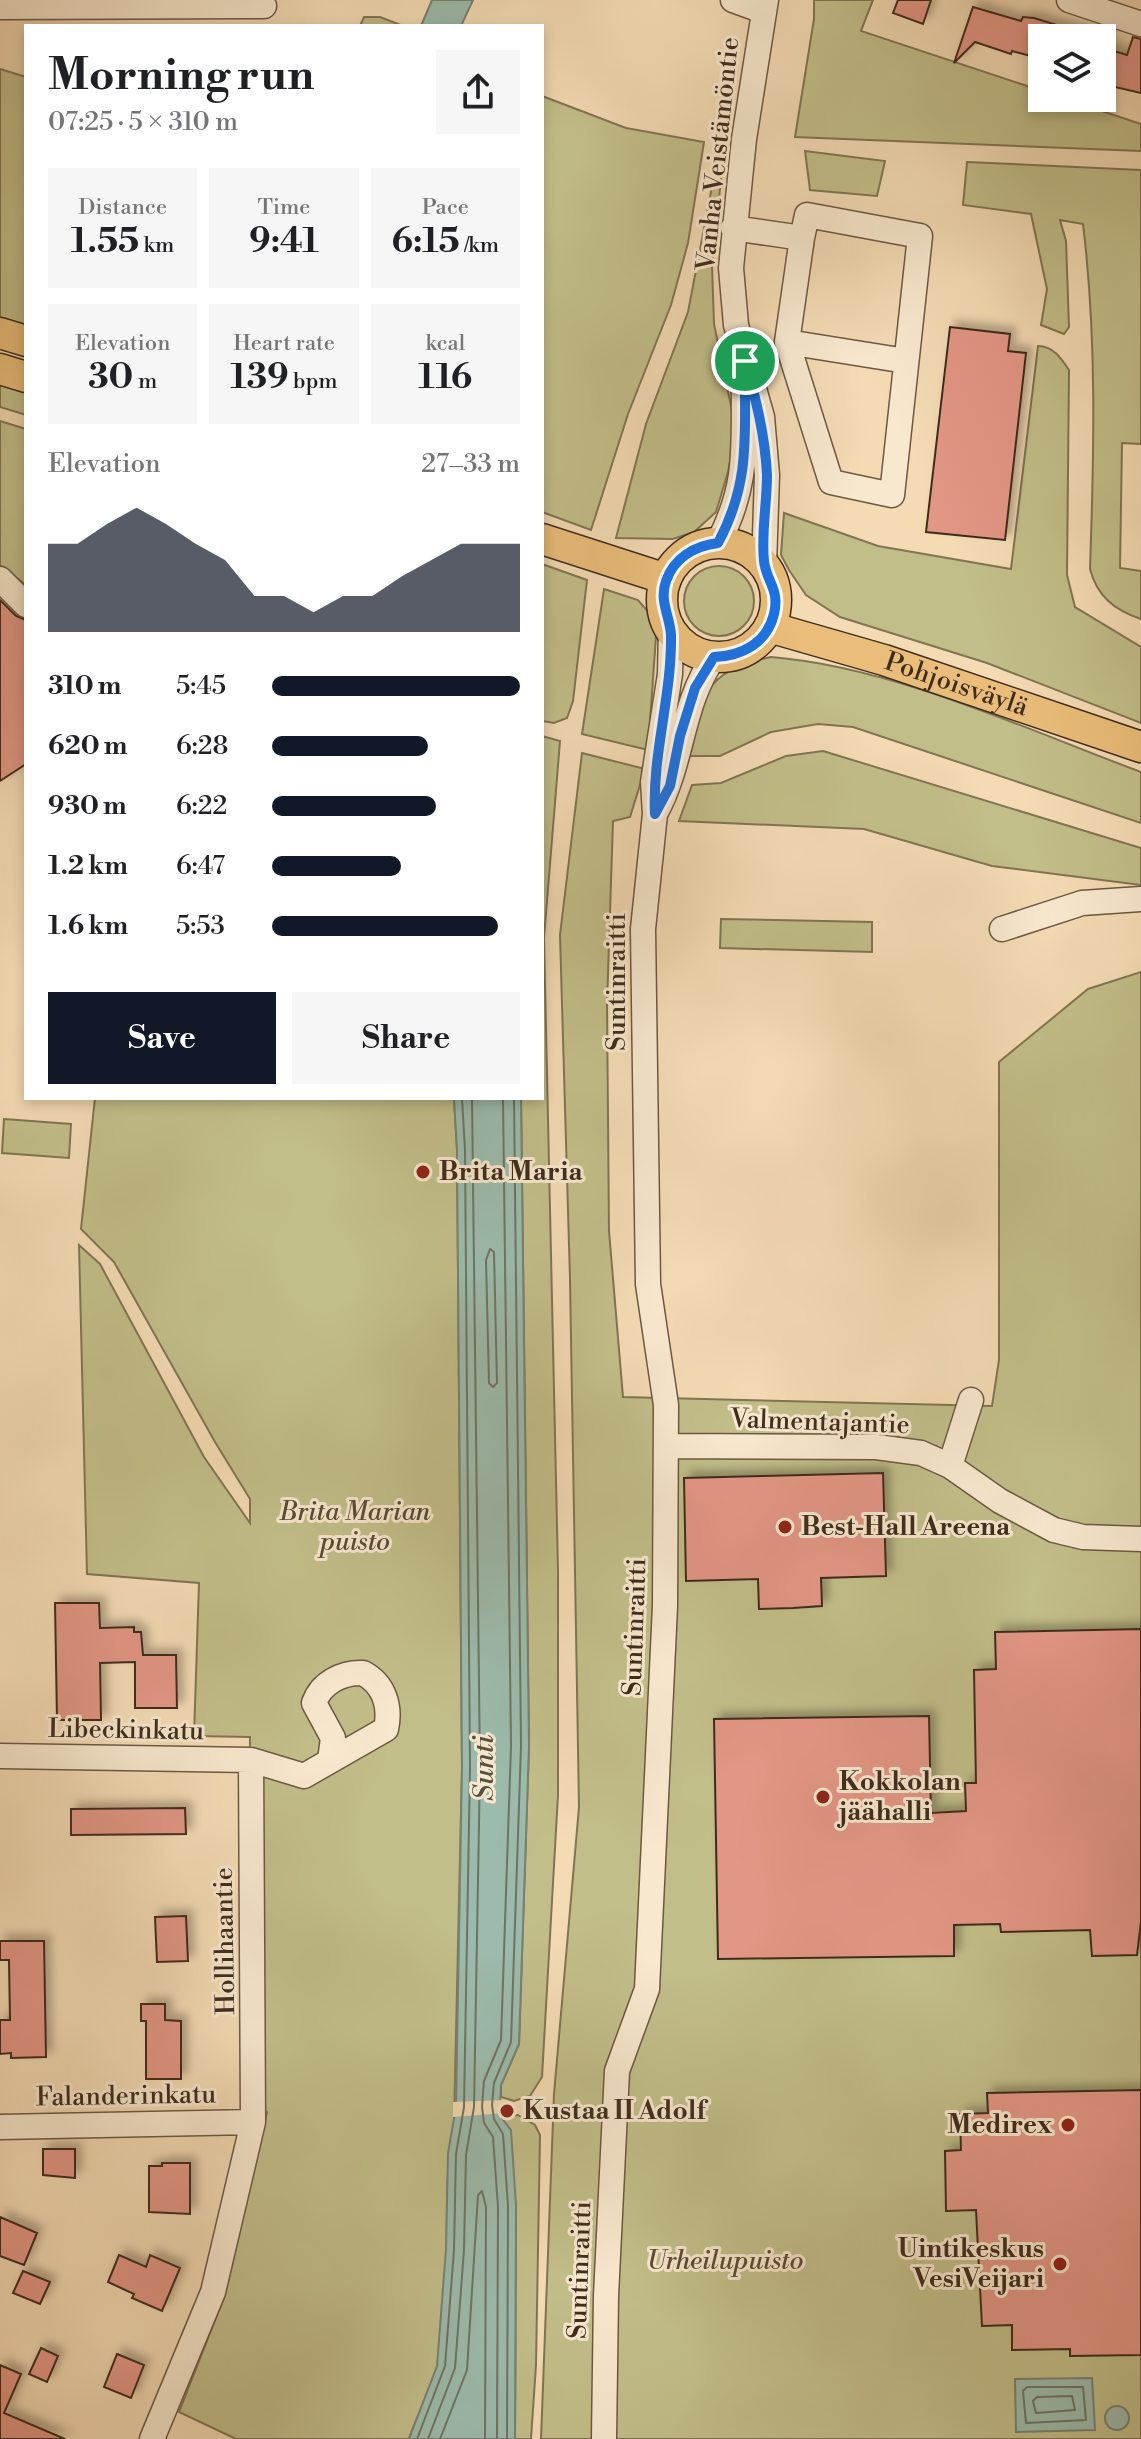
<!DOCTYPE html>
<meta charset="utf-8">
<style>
body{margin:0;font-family:"Libre Bodoni",serif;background:#f6f6f6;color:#202124;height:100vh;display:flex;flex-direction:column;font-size:30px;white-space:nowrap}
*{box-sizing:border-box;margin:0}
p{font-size:26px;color:#757577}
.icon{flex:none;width:44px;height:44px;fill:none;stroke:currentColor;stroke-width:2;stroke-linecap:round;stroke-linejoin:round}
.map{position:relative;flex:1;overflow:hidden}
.drawer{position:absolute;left:24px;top:24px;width:520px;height:1076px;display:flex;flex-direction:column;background:#fff;border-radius:0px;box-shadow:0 4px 12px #0003}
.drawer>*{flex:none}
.tools{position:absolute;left:1028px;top:24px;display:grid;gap:16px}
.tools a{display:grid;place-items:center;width:88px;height:88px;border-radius:0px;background:#fff;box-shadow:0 4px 12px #0003;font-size:40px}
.pin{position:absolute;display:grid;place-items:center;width:68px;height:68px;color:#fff;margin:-34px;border:4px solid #fff;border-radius:50%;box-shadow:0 2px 8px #0007}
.round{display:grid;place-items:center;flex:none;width:84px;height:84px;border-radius:0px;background:#f6f6f6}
.summary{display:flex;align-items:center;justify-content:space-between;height:136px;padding:0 24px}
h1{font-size:44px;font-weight:800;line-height:60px}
.figures{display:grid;grid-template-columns:repeat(3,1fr);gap:12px;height:136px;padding:8px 24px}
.figures div{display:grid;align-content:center;border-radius:0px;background:#f6f6f6;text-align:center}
.figures b{font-size:34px;font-weight:800}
.figures small{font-size:22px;font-weight:400}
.figures p{font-size:22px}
.chart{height:224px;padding:16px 24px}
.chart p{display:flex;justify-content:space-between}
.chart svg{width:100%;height:144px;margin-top:8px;fill:#111827;opacity:.7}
.cta{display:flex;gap:16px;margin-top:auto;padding:16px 24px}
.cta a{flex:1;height:92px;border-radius:0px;background:#111827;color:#fff;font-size:32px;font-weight:800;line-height:92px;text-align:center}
.cta a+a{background:#f6f6f6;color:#202124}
ul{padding:0 24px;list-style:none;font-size:26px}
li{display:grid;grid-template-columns:128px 96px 1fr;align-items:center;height:60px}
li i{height:20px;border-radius:10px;background:#111827}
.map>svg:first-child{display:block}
</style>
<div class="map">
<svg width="1141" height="2439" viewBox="0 0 1141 2439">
<defs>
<filter id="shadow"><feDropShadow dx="6" dy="-6" stdDeviation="4" flood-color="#0004"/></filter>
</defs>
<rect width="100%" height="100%" fill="#f4dbb4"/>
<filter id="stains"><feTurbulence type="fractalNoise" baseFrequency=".0025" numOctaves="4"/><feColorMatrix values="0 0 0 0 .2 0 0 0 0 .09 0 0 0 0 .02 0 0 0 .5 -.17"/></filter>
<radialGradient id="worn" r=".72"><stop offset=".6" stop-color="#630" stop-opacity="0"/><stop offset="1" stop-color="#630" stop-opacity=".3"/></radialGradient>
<path fill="#c2be89" stroke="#817553" stroke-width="2" d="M814,0H873L861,31L1042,91V98H1063L1141,124V151L795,137L814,19Z
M364,17H380L403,26H360Z
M0,69L26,77V329L0,321Z
M542,96L626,128L704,142L688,243L671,305L628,414L591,530L542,512Z
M719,150L724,151L712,265L714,324L736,430L728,472L716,512L694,532L673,539L616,538L646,424L688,312Z
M805,151L885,161L877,196L810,190Z
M967,162L1141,170V444L1122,443L1120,568L1141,571V619C1114,610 1097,596 1090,569C1094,453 1097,339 1083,224L1060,220L1066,241L1069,327L1064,334L1041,325L1047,289L1031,214L963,205Z
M1038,346C1053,346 1061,358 1069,370L1067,575L1075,607L1141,647V723L987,663L840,617L806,595L789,570L781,555L784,513L878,546L1011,569Z
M0,381L26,390V415L0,407Z
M0,421L26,429V585L0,565Z
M542,564L587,580L573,701L567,718L554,723L542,721Z
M684 601a35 35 0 1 1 70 0a35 35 0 1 1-70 0Z
M604,589L638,600L657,622L648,750L582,734Z
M771,657C894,667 1025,729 1141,772V823L853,727L818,724L771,732L720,756H686C704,696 702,671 771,657Z
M542,736L560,741L544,938L558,1571V1795L542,2077L530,2096L514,2101L501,2097V2085L519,2044L529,1746L521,1098H542Z
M823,751L1141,848V885L992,866L864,829L679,821L692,785L721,783L786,756Z
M582,753L645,769L630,817L613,821L607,1004L609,1231L623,1397L992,1406L999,1360V1062L1088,989L1141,972V2439H541L554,2094L579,1807L570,1279L560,935Z
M721,919L872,922V952L720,948Z
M95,1098H454L457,1150L462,1767L454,2123C439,2202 455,2285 438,2364C432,2389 417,2414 409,2439H236L179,2412L225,2295L267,2112L247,2095L250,1737L194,1736L199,1583L87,1574L79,1245L100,1264L204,1457L250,1523V1499L215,1442L114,1262L81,1229Z
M4,1119L71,1124L69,1158L2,1153Z
M518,2115L535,2125L540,2135L536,2365L531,2439H515L516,2206L501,2117Z"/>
<path fill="#9cbbac" stroke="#778273" stroke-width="2" d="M432,0H473L461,26H421Z
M454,1098H521L529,1746L519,2044L501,2085L500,2106L501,2117L511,2130L516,2206L515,2439H409L437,2366L446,2249L448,2153L456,2107L462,1767L457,1150Z
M1092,2378L1095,2430L1016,2432L1015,2379Z
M1105 2418a12 12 0 1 1 24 0a12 12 0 1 1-24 0Z"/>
<path fill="#f4dbb4" d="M505,2100V2113L453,2117V2102Z"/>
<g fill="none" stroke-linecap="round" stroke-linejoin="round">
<path stroke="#6e7464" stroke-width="2" d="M490,1249L494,1252L497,1383L493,1387L489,1383L486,1260Z
M1027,2387H1083L1086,2420L1026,2423L1023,2391Z
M1037,2397L1072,2396L1075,2410L1036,2413L1033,2401Z
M417,2439L445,2366L454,2250L456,2154L464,2107L470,1767L465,1150L462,1098
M428,2439L455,2368L464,2250L466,2155L474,2107L480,1767L472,1098
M440,2439L467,2370L478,2195L482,2191L486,2207L485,2439
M497,2439L498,2207L493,2137L484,2123L482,2107L484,2081L501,2040L511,1746L503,1098
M507,2439L508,2206L503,2134L494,2119L492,2105L494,2083L511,2042L521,1746L514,1098"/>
</g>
<path fill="#e29685" stroke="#402c1d" stroke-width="2" filter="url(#shadow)" d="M898,0H931L923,24L893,13Z
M973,7L1021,21L1023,17L1034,18L1086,34V38H1042V59L1012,51L1011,54L975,42L954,63Z
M1133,37L1141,39V93L1102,84V47L1127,55Z
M950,327L1010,334L1008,351L1026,353L1005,540L926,532Z
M0,600L16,616L26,620V764L0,781Z
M883,1473L886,1576L821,1578L822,1606L793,1608L759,1609L758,1579L686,1581L684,1478Z
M55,1603H99L100,1628L134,1627V1632H141L143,1655H176L177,1708H135V1662L100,1663L101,1720H57Z
M1141,1629V1921L1137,1955L1092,1956L1090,1930L1001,1932L1000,1924L954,1925V1956L718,1959L714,1719L929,1716L931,1813L966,1811L965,1783H976L974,1670L996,1669L995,1632Z
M185,1808L186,1834L71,1835V1809Z
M186,1916L188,1961L157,1962L155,1917Z
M0,1941H44L46,2057L11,2058V2053L0,2054V2020H10L9,1960H0Z
M141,2004H165V2020L181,2021V2079H146V2021H141Z
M1141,2090V2355L1070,2356V2349L1012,2350V2325L982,2326L976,2210L946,2211L945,2151L961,2150L960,2114L988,2113L987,2093Z
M43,2149H75V2178L43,2175Z
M162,2163H190V2214L149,2212V2166H162Z
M0,2217L37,2233L24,2265L0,2256Z
M119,2255L146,2267L150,2255L180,2268L162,2311L132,2298L134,2294L108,2282Z
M23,2271L50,2282L40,2304L13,2293Z
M41,2348L58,2356L47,2382L29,2374Z
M117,2354L144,2365L131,2398L104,2387Z
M0,2365L21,2374L4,2413L65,2439H0Z"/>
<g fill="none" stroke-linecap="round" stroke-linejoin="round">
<defs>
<path id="minor" d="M733,0L763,11
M1069,0L1141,24
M0,7L264,6
M733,228L802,238L787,342L831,482L892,495L920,236L807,215L802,238
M787,342L906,361
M718,543C749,484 743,447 744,383
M764,565L767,475L762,417L736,325L731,268L744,139L766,0
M0,579L26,605
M656,812C683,763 681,704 714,657
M1002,929L1082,903L1141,899
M667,1446L876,1447L921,1453L950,1466L1000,1501L1054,1530L1083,1537L1141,1539
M950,1466L971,1400
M0,1756L251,1760L304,1776L386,1729C391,1706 384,1684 363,1673C342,1672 321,1683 314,1703L333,1738L330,1760
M0,2127L253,2122
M152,2439L213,2292L253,2122L251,1760
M604,2439L606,2296L617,2071L647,1989L665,1606L666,1405L648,1284L643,929L655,814L653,782L670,674L671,630"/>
<g id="major">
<path d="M0,333L26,341"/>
<path d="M0,369L26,377"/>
<path d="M542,539L666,579"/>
<circle cx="719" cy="600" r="57"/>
<path id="s1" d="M769,627L884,660L1141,747"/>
</g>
</defs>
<use href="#minor" stroke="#6d5843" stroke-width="27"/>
<use href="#major" stroke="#402c1d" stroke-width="33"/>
<use href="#minor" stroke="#f8e8ce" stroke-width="24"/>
<use href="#major" stroke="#eabe7a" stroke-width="30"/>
</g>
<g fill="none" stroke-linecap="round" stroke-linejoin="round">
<defs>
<path id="route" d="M745,361C756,399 765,435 767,475C767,504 761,533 764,561C766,581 780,589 774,614C767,643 742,656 714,657L695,688L680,736L670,786L655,814C652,754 672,696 671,635C670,616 659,602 666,581C674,558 694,546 718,543C752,480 744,431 745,361Z"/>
</defs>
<use href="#route" stroke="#fff" stroke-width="16"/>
<use href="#route" stroke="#1a73e8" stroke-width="10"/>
</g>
<g fill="#8f2418" stroke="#f8e8ce" stroke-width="3">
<circle cx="423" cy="1172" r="8"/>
<circle cx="785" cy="1527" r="8"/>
<circle cx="823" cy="1797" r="8"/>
<circle cx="507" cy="2111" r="8"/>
<circle cx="1068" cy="2125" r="8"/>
<circle cx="1060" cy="2264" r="8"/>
</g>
<g text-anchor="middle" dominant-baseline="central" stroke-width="6" stroke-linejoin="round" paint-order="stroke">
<g font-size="26" fill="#402c1d" stroke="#f8e8ce">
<text transform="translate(718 154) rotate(-84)">Vanha Veistämöntie</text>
<text stroke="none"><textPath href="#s1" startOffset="196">Pohjoisväylä</textPath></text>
<text transform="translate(617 982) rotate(-90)">Suntinraitti</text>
<text transform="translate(820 1422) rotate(2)">Valmentajantie</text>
<text transform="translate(635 1627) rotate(-88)">Suntinraitti</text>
<text transform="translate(126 1730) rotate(1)">Libeckinkatu</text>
<text transform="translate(225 1941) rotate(-91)">Hollihaantie</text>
<text transform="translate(126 2096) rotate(-1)">Falanderinkatu</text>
<text transform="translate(580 2270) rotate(-88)">Suntinraitti</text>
</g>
<g font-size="26" font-weight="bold" fill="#402c1d" stroke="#f8e8ce" text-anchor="start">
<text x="439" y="1172">Brita Maria</text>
<text x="801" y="1527">Best‑Hall Areena</text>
<text x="839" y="1782">Kokkolan<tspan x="839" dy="30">jäähalli</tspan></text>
<text x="523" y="2111">Kustaa II Adolf</text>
<text x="1052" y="2125" text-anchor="end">Medirex</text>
<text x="1044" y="2249" text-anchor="end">Uintikeskus<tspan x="1044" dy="30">VesiVeijari</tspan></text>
</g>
<g font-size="26" font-style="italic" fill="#5a4933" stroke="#f8e8ce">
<text x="355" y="1512">Brita Marian<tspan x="355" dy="30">puisto</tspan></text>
<text x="725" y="2261">Urheilupuisto</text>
</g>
<g font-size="28" font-style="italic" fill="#575041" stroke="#f8e8ce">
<text transform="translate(484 1768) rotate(-90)">Sunti</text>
</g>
</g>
<rect width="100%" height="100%" filter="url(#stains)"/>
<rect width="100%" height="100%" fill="url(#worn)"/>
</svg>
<div class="tools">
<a><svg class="icon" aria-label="layers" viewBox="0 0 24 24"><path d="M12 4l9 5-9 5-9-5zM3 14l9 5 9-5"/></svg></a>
</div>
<div class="pin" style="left:745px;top:361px;background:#1e9e55"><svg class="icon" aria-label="arrive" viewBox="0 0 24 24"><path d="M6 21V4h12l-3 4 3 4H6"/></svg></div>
<section class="drawer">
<div class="summary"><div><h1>Morning run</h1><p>07:25 · 5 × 310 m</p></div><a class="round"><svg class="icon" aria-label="share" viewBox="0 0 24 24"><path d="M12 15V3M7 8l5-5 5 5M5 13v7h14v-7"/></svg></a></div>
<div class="figures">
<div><p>Distance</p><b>1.55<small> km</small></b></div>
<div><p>Time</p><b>9:41</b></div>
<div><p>Pace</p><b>6:15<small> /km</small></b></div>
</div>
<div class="figures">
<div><p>Elevation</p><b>30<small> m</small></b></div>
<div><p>Heart rate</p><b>139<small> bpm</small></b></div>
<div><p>kcal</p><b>116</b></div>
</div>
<div class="chart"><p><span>Elevation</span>27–33 m</p>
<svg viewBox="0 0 160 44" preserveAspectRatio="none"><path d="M0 44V17L10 17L20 11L30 6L40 11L50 17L60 22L70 33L80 33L90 38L100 33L110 33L120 27L130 22L140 17L150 17L160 17V44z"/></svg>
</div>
<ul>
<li><b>310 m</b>5:45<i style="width:100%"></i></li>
<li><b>620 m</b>6:28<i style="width:63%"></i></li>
<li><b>930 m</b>6:22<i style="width:66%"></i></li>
<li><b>1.2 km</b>6:47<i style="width:52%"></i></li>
<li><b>1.6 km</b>5:53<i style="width:91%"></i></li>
</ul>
<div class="cta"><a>Save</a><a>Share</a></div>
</section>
</div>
